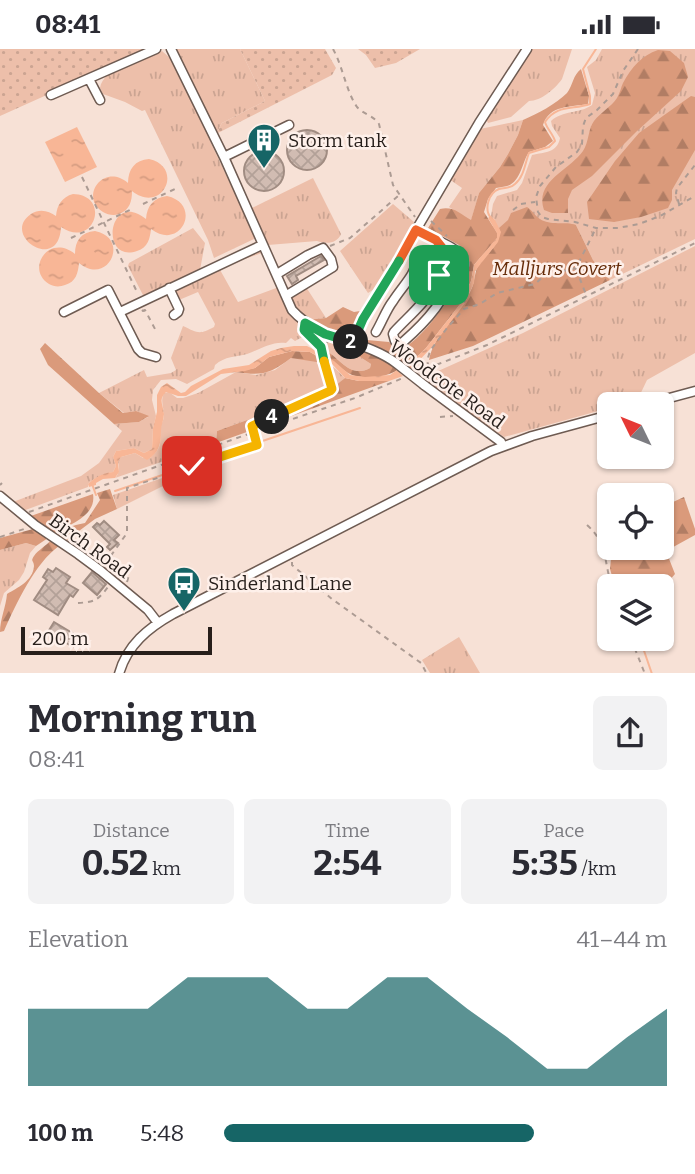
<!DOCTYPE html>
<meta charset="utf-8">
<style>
body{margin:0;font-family:Bitter,serif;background:#f2f2f3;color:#2b2b33;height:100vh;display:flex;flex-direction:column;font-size:26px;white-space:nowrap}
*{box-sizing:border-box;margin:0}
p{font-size:23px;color:#7c7c81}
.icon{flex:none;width:38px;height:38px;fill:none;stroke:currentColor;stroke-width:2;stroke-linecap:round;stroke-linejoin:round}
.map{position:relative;height:624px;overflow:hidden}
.side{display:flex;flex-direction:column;background:#fff;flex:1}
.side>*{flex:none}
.needle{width:46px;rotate:313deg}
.controls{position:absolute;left:597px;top:343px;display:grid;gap:14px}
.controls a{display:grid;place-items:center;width:77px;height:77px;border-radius:10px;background:#fff;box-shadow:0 2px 5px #0004;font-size:35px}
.scale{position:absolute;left:21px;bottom:18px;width:191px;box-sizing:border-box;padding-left:7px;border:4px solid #271f1b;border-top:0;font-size:19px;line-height:24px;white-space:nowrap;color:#271f1b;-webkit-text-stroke:5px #fef0ea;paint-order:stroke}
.pin{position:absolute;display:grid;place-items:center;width:60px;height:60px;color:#fff;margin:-30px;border-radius:14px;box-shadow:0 4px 10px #0006}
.km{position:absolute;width:35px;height:35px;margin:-18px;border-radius:50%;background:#222;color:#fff;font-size:19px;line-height:35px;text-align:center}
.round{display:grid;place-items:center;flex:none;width:74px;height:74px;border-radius:10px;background:#f2f2f3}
.headline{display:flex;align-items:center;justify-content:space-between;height:119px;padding:0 28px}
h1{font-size:38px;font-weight:700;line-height:52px}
.metrics{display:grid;grid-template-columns:repeat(3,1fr);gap:10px;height:119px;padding:7px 28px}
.metrics div{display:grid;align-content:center;border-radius:10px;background:#f2f2f3;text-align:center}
.metrics b{font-size:35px;font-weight:700}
.metrics small{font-size:19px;font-weight:400}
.metrics p{font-size:19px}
.chart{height:196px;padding:14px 28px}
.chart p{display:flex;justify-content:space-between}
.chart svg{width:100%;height:126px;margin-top:7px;fill:#166566;opacity:.7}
ul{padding:0 28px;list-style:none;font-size:23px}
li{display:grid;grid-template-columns:112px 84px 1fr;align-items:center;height:52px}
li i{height:18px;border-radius:9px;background:#166566}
.status{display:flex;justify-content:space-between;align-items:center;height:49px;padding:0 35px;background:#fff;direction:ltr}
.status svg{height:19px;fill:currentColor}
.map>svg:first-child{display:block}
</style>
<div class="status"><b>08:41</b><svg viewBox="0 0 49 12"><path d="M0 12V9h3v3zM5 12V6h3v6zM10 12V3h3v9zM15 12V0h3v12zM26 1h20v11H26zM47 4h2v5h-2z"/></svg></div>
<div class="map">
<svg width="695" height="625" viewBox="0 0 695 625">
<defs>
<pattern id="grass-tufts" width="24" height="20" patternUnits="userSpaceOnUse" patternTransform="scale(1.75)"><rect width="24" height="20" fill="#edbfaa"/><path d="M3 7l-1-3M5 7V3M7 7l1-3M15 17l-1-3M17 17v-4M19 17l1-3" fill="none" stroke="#cba492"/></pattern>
<pattern id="forest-firs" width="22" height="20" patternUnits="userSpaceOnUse" patternTransform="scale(1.75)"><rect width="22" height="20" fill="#da9a7b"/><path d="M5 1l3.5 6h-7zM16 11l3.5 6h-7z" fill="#b17d64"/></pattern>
<pattern id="park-dots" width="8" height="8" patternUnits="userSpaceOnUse" patternTransform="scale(1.75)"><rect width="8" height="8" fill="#edbfaa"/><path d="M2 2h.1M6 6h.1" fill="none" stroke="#cba492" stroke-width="1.8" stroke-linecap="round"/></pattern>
<pattern id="water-ripples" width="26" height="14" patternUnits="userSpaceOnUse" patternTransform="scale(1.75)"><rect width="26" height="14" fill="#f8b696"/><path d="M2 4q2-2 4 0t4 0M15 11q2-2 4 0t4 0" fill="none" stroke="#d59c81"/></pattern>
<pattern id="building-cross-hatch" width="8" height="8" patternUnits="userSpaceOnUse" patternTransform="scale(1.75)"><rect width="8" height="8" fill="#d1bcb2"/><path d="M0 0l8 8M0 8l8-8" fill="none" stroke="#b3a198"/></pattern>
</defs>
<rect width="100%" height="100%" fill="#f7e1d6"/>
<path fill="url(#grass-tufts)" d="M176,0H240L265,52L222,74L216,85Z
M531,0H572L562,30C555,40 541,52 529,52L511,68L488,74L486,70Z
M602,0H695V190L610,231L593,211L576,176L520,206L475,222L495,171L491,167L493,155L497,147L517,141L522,134L532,106C545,103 557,104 560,89L552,77L551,72C563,61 579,65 592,56L595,44L587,18L596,11Z
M162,2L170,9C183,33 206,68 211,94L254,185V190L214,209L208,191L145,61L142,62L125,53L103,45L100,39C103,18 145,8 162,2Z
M523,71L518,86L508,105L500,118L479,144L471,172L449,158L462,139L449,130L480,80Z
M313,129L341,185C337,195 326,195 317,192L268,196L252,159Z
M393,155L414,173L376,239L368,244L340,202Z
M193,179L205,194L200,221L144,248L128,217L129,214Z
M695,197V304L647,331L637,352L624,355H609V359L504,388L426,334L427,327L523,284Z
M259,202L267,208L265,209L262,204L219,219L238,253L279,238L291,264L303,275L300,281L306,286L295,292L291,289L286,294C272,292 261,300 247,305C236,308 225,307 215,316L214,320L187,335L176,330L161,331L153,341L152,351L156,367L153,379L152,400L144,404L134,399L116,402L113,408L116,417L113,423C102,425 96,428 88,435V438L20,463L13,455V453L81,427L99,414L122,382L114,375L139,373L148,368L136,362L124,364L99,344L144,321L147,328L171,324L176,321L171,309L183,277C198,284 199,286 214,278L215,275L198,243L179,251L175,240L245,206Z
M306,238L326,269L306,271C299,266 291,257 292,248Z
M322,285L335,292L371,315L370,319C350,330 340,309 324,300L325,295Z
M291,309C304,309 322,311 332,317C337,320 341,326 345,329L332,340L217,382L216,394L115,429C119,425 120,419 118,413L121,408L135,404L143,409H150C164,397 159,393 161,378C161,374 164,371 164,367C164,358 160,353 164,344L169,343L177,349H183L198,344L236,323L256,326L275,321Z
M174,425L179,429L117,460L113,446Z
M26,494L36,497L30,504L24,523L19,531L4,544L0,557V501Z
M459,588L480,624H430L422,611Z"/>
<path fill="url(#forest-firs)" d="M658,1L670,2L684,14L688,28L681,42L636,83L592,127L572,141L568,150V164H552L544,161C534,132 570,121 583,102C589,93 588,80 594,72C601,63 611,58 617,49C620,44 621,38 623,34C631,19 642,6 658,1Z
M581,20L589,47L588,55C571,58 549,56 543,76L553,92L545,98L529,103C522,113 521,133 507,137C504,138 500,138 496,139L488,150L484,163L497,184V189L474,216L471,232L461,254L426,299L419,306L410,311L407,318L394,308L366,294L367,291L389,293L395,300L401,301C425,288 477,223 459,196L428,179L440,160C454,157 460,165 471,171L479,144L500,118L508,105L518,86L523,71C537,65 556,55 567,44C573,36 573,26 581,20Z
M691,47L695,48V101L672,141V151L668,159L641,168L614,173L589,170L587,153L615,112L639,84Z
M527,158C532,161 535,167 540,170C550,177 566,172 576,176L593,211L610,231L473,297L429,311C434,285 459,266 471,241C475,233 474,223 479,216C487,204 503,194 499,179L508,171L511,164Z
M369,248L370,251L353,282L346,287L329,284L306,271L326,269L343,258L354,263L360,262Z
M307,277L382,310L397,321C387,329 360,331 348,324C340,319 333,312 325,307L324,300C340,309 350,330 370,319L371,315L335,292L322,286L325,295L308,282L306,280Z
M45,294L99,344L123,364L136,362L149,367L139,373L114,375L48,316L40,300Z
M292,302L310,303L322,310L323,314L291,309C270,325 262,327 236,323L255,319L269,308Z
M345,329L359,332H389L216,394L217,382L331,340Z
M110,440L117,460L95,470L63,494L55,489C63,478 72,477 85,474L100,451L97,444Z
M93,445C97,468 66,477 51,486L28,468Z
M684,448L695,480V486L666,502L675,525L662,540V537H615L610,520L612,499H662V458Z
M33,480L48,489L36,497L26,494L0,501V489Z
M51,491L59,497C35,514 16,555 4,582L0,583C0,570 6,558 7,545C17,539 33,532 34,517C34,511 30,513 34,507C38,501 46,497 51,491Z"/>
<path fill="url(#park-dots)" d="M0,0H149L0,67Z
M240,0H325L336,19L332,26L216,85L222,74L265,52Z
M358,0H420L396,14L375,19L366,6Z"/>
<path fill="url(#water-ripples)" d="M77,78L97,118L65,133L45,93Z
M149,110C185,118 162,166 132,142C132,152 130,161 119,165C114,167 108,166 103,163C79,149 103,113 128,134C128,120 135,111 149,110Z
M73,145C112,146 94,201 61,178C59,225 0,186 31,165C40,159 49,162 56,167C57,156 62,148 73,145Z
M167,147C203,155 181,203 151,180C150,189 148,199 137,202C99,215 108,140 146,170C147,157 153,149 167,147Z
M491,167L495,171L501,183L498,193L475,222L474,234L465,254L432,298L410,321L407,318L410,311L419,306L426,299L461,254L471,232L474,216L497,189V184L488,169Z
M95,182C131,189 108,238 79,214C78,224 76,233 65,236C60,238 54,238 49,235C25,220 49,184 75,205C75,192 81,183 95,182Z
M294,297H307L311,299L334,312L350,326L365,328L390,326L397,321L403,327L389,332H359L345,329L332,315L310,303L292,302L269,308L255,319L245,322L221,325L186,347H178L166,343C158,351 163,355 164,365C164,370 161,376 161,382C161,395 159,404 147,411L135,404L121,408L118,413L119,423L115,429L103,430L96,434V436L89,438L88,435C96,428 102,424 113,423L116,417L113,408L116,402L134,399L144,404L152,400L153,379L157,363V346L161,338L167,334L181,344L185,343L191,337L223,320L249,316L271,302L281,299Z"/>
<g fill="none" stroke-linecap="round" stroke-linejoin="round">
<path stroke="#f8b696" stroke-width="2" d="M491,169C484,161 488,144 499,140C505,138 510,140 515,135C524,128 525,114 529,104L549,98L555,92C553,85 547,80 545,73C557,55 573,61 590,55V47L583,20L596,0
M92,435L96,446
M115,442L360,359
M641,593L652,625"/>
</g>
<path fill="url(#building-cross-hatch)" stroke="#a08c82" stroke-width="2" d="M287 101a20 20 0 1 1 40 0a20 20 0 1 1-40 0Z
M244 122a20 20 0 1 1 40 0a20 20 0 1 1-40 0Z
M321,207L324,211L296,227L298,231L292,235L287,227Z
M104,472L119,486L114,491L118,494L110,501L107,498L110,495L93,478L97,474L100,476Z
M56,519L70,528L66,534L78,541L73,548L70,546L58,566L34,551L47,531L43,528L48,520L53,523Z
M92,523L106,535L97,546L83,534Z
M54,573L79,588L73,598L48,583Z"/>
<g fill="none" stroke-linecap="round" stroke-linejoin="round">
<defs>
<path id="minor" d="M171,0L224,108L292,261C320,292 363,290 396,314
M89,30L100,51
M51,46L156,0
M224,108L289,76
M416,181L479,74L527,0
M277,225L308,206L323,199L331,210L333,218L287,246
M169,239L179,260L178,263L174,266
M64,263L108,241L138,300L142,304L156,308
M120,263L262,196
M376,283C382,273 386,261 393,252C404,235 414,228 419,207
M353,293L363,270L416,181C423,185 452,197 455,201C459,206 457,212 456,217C448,249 427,272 403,293L401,295L395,292L393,285L394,283C408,268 426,253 436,235C441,224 442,212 444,201L436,192
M424,336L501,393L502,396
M647,355L695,342
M0,447L35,476L78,505L101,522L148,561L158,574
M119,625C127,596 148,579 173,565L491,402L532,387L609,366"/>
</defs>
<use href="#minor" stroke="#6e5b52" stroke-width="11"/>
<path stroke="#ac9b93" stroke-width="2" stroke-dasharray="5 5" stroke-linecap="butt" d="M333,0C343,18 346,42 357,58C363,65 373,66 379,75L393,136L415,168
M638,0L623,22L613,45L597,61L586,69L583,77L582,95L577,103L556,118L540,137L536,148L538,163L542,168L548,170L575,173L596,179H618L639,175L660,167L695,147
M82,128L138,245
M143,155L177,139
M679,155L676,144L677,139L695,116
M513,161L521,155L535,153
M431,172L447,187
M71,189L134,159
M330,197L350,189L398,147
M465,205L466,211L469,212C470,218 463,246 460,251L466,253L468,257
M576,220L587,248
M142,261L143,262L145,261L155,280
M321,298L328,297L327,292
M429,318L427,312L430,302L447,279L464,260L480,255L497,244L535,235L546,225L554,228L563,222L576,219L596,179
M418,323L487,296L695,194
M440,368L453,367
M0,436L2,434
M29,463L254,383L355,349L403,329
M587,476C609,496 603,512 612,537
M0,488L27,479
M292,513V516L332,550L421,614L427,625
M105,515L127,484V439L257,396L252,377L330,342L332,340L321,298L305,282
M127,533L129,526
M78,554C95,553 98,551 108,538
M631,590L645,625"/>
<use href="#minor" stroke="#fff" stroke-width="8"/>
<defs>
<path id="minor-bridge" d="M396,314L424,336"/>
</defs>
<use href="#minor-bridge" stroke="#6e5b52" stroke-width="11" stroke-linecap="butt"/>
<use href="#minor-bridge" stroke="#fff" stroke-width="8"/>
</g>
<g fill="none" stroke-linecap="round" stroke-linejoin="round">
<defs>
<path id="split-1" d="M399,212L416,181L436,191L444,201L439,226"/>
<path id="split-2" d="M351,293H353L363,270L399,212"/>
<path id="split-3" d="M324,312L321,298L304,281L305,274L325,285L351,293"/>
<path id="split-4" d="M272,368L330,342L332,340L324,312"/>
<path id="split-5" d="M192,417L257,396L252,377L272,368"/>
</defs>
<use href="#split-1" stroke="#fff" stroke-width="14"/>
<use href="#split-2" stroke="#fff" stroke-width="14"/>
<use href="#split-3" stroke="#fff" stroke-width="14"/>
<use href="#split-4" stroke="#fff" stroke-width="14"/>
<use href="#split-5" stroke="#fff" stroke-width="14"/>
<use href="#split-1" stroke="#f0652b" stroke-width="9"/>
<use href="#split-2" stroke="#22a559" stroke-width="9"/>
<use href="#split-3" stroke="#22a559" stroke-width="9"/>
<use href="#split-4" stroke="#f5b400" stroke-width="9"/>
<use href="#split-5" stroke="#f5b400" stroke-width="9"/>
</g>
<defs>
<symbol id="building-pin" viewBox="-11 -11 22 30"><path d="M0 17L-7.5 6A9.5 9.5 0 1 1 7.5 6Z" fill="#166566" stroke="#fef0ea"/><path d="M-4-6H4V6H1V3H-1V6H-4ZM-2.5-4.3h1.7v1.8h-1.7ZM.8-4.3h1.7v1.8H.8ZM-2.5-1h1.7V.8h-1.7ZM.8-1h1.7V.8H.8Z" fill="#fff"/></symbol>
<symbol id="bus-pin" viewBox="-11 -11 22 30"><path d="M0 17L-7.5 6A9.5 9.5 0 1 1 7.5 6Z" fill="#166566" stroke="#fef0ea"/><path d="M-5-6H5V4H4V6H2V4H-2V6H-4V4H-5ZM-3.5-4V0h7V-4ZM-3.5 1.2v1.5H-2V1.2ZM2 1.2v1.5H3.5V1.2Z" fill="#fff"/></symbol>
</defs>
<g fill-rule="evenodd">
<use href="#building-pin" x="245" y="72" width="38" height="52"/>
<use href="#bus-pin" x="165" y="515" width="38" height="52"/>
</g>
<g text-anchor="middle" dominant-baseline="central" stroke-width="5" stroke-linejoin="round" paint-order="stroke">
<g font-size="19" fill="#271f1b" stroke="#fef0ea" text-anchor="start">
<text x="288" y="91">Storm tank</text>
<text x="208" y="534">Sinderland Lane</text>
</g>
<g font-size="19" font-style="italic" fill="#662c09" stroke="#fef0ea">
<text x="557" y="219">Malljurs Covert</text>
</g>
<g font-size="19" fill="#271f1b" stroke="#fef0ea">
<text transform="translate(447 335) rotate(36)">Woodcote Road</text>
<text transform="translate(90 497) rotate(36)">Birch Road</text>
</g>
</g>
</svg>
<div class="controls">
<a><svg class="needle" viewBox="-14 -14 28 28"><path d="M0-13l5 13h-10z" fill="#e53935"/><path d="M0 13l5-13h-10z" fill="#7c7c81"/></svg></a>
<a><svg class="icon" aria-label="locate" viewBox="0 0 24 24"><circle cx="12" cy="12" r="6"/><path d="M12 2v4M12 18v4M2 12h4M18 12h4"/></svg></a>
<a><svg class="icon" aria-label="layers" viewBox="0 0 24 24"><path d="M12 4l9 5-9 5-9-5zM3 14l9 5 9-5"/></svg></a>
</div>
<div class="scale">200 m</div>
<div class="pin" style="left:439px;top:226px;background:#1e9e55"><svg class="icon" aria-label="arrive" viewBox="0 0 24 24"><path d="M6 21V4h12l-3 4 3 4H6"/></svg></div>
<div class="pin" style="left:192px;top:417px;background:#d93025"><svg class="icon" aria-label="check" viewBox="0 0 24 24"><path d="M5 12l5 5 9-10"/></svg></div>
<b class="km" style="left:351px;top:293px">2</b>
<b class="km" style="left:272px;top:368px">4</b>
</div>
<section class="side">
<div class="headline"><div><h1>Morning run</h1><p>08:41</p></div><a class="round"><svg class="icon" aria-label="share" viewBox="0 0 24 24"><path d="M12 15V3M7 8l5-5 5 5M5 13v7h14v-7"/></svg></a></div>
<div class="metrics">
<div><p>Distance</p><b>0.52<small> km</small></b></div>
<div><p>Time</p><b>2:54</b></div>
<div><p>Pace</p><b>5:35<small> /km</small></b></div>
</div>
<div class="chart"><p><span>Elevation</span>41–44 m</p>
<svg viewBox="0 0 160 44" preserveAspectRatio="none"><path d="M0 44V17L10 17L20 17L30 17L40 6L50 6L60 6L70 17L80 17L90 6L100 6L110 17L120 27L130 38L140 38L150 27L160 17V44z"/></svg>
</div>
<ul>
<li><b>100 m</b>5:48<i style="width:70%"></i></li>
</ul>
</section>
